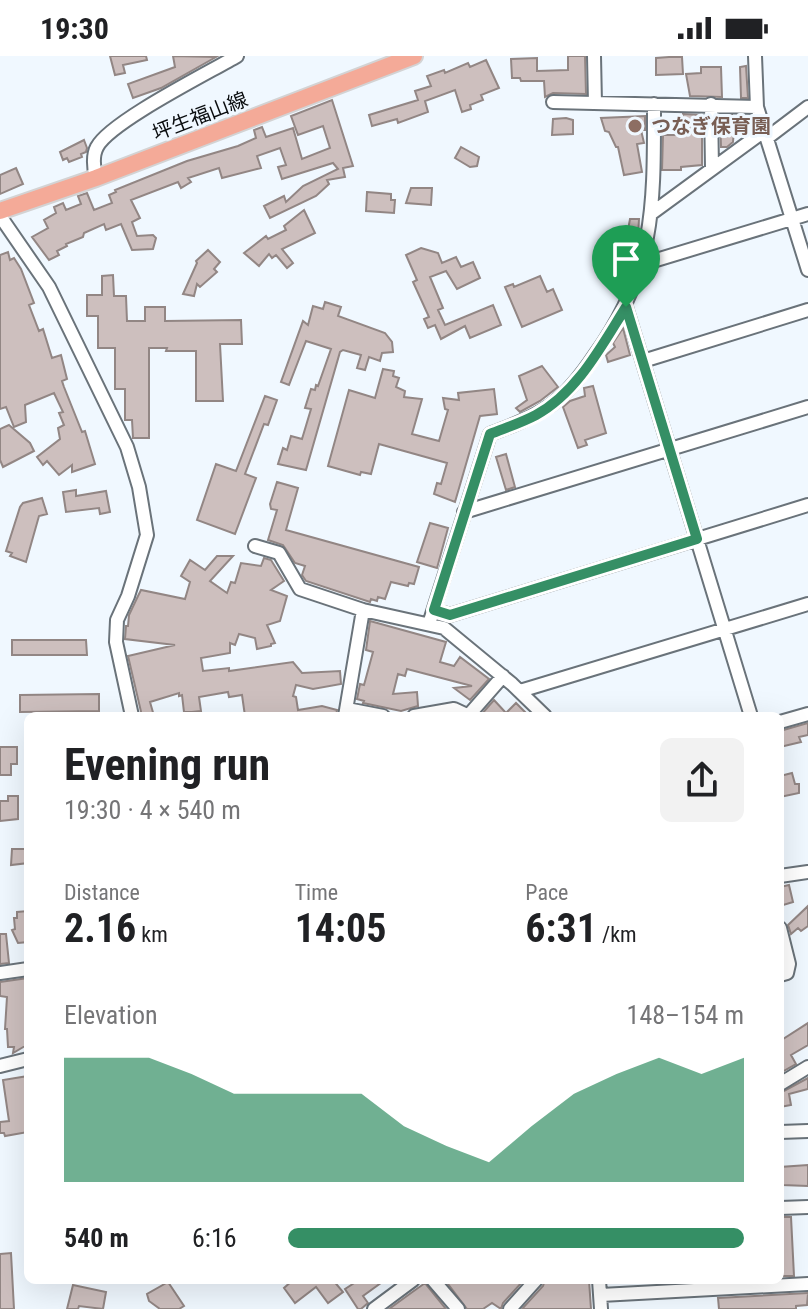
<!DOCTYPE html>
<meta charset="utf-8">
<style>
body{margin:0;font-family:"Roboto Condensed","Noto Sans JP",sans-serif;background:#f2f2f2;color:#202124;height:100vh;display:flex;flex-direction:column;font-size:30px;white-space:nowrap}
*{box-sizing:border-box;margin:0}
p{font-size:26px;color:#757577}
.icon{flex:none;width:44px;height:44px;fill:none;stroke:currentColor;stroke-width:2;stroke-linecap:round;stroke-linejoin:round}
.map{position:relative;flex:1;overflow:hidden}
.panel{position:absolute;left:24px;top:656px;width:760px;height:572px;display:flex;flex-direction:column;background:#fff;border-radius:12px;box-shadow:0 8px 32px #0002}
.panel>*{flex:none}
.pin{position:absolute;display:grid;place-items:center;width:68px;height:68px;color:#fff;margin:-82px -34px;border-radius:50% 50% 50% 0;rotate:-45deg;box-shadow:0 0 8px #0007}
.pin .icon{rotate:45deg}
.round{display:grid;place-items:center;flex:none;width:84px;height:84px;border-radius:12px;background:#f2f2f2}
.head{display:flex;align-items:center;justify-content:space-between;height:136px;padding:0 40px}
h1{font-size:44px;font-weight:700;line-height:60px}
.figures{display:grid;grid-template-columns:repeat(3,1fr);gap:12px;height:136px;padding:8px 40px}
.figures div{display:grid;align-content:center}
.figures b{font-size:40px;font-weight:700}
.figures small{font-size:22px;font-weight:400}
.figures p{font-size:22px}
.chart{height:224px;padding:16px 40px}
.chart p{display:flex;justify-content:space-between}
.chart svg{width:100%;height:144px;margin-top:8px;fill:#358f65;opacity:.7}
ul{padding:0 40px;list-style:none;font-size:26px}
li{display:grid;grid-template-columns:128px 96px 1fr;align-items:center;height:60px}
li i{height:20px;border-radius:10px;background:#358f65}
.status{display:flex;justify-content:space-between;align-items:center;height:56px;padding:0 40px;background:#fff;direction:ltr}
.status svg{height:22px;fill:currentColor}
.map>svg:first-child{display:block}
</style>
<div class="status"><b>19:30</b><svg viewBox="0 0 49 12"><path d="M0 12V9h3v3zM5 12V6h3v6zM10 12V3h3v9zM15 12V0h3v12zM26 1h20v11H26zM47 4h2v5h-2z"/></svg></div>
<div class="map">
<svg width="808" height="1253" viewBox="0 0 808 1253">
<rect width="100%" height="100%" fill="#f0f8ff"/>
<path fill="#cdbfbe" stroke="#928684" stroke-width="2" d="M110,0H146L147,4L123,9L125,17L115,19Z
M173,0L216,1L161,32L133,42L128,28L175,11Z
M568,0H585L586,38L553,37L545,41L544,25H521L520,22H512L511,3L537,2V15L568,14Z
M669,1H682L683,18L656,19V2Z
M486,4L499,32L481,39L483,44L470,49L471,53L462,56L455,34L425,45L428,56L398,67L397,63L372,70L369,59L418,44L415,35L431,30L427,20L444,14L445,17L468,7L470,11Z
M746,10L748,42H741L740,11Z
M701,11H721L722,41L690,40L686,18L701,17Z
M332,44L353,110L343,112L345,121L327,124L329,128L316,140L270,162L264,150L284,140L286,146L303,130L338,113L333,107L282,123L278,111L286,109L280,92L257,100L261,112L222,122L219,112L188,122L191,126L181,132L178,126L131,144L140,162L132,166L137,180L153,179L156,182L153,193L132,194L121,168L106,174L104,168L84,177L83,181L66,188L67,190L57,195L59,199L49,204L32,181L48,172L44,164L56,157L54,151L63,147L66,154L81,148L78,140L87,137L94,154L112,147L109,139L116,136L115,134L187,105L238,90L256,82L254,74L262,71L266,81L293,72L302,103L330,92L323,70L298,79L291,60Z
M683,58L702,59V109L681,111V114H662L663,79H683Z
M720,59H732V62L750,60L752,72L734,74L733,86L727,91H721Z
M645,60V74H641L644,87L637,88L642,116L624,119L618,91H616L609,76L605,75L601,62Z
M566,62L573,64V78L552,79L553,63Z
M84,84L87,92L86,96L81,98L82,101L69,106L67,102L63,104L60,96Z
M461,91L479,101L477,110L470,111L455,102Z
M16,112L23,128L0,138V119Z
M411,132H432L431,149L406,147Z
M367,136L391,138V144H395L394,157L366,155Z
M304,154L315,177L282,193L293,207L287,212L276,199L272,202L269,198L259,210L244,197L266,180L268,183L286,174L284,170Z
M630,163H639L638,179L629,213L621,211Z
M421,192L438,197L442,207L456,201L461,211L473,206L480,222L457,233L446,215L430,221L443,252L438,254L445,269L493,249L501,269L470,282L465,270L441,283L435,269L428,272L424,263L429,261L413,226L417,224L406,199Z
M208,194L220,206L214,213L217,216L200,231L197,228L194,240L183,238L197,207L196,205Z
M8,196L10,204L14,202L21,213L34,247L29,249L39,275L43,273L52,302L61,299L67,323L62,325L64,331L82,376L85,375L95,408L72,416V409L59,419L47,405L43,409L37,401L60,383L58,372L64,369L59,357L63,356L54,337L25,349L26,366L14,371L6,351L0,353V199Z
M113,219L114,240H126L127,265H145V251H165V265L241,264L242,288H220L223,345H196V295H166L167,292H149V382H133L132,364H125V333H115V292H98V260H87V239H102V220Z
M540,220L547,236L553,233L562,254L522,271L505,231L513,228L514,231Z
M325,246L341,251L338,260L385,277L392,286L393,296L382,297L380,305L369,301L365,314L357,312L361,299L343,294L340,296L306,414L278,408L283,392L287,394L291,380L302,383L311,353L305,352L311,333L315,334L316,329L318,330L331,293L306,285L289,329L281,326L303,265L308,269L313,250L323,253Z
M623,272L630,299L608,306L606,299L615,291L613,287Z
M542,310L558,331L540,345L520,356L516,352L527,344L519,320Z
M383,313L394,315L393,320L399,322L396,331L405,335L404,341L422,343L412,378L439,385L448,354L445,353L443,342L459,344L458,337L494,333L497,358L480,360L455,446L434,438L437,427L441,428L447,407L379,388L371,418L361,416L360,419L328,410L349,334L375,342Z
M593,330L606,377L585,384L587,389L578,392L563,351L570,345L585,340L584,332Z
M265,340L277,344L268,369L264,368L245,418L256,422L235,478L197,464L216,408L236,415Z
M9,369L30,387L34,395L3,411L0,404V373Z
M506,398L515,431L506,434L496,401Z
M277,426L298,432L286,474L419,511L414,528L409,527L408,530L391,526L385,543L378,541L377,545L371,543L370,546L306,525L302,519L305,510L295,507L283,489L268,484L277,454L271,453L270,448Z
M76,434V440L106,435L110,456L100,458L99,452L66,456L63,436Z
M42,442L47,458L39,460L26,506L10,500L12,497L6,495L20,451L23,447Z
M430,467L448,472L437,512L417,506Z
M217,500H233L210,525L227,537L231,526L235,527L241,507L261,510L264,502L271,504L284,525L271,534L287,540L280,565L267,569L275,587L271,588V590L257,593L255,582L239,578L235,589L230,587V597L201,602L203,615L229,612V615L293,606L302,617L340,615L341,628L313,633L296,629L293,640L296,641L298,654L322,650L337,654L336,660H245L242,639L229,641L228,636L199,641L201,655L192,656H184L182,639L179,640V637L150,646L154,660H142L128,600L175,589L125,583L126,570H128L129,559L138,540L141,534L185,543L190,526L181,520L190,504L205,514Z
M370,565L446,586L440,606L454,610L460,601L489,623L470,644L454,632L472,630L407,613L405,620L398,618L393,638L417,636L418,650L401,655L363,647L364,645L357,643L360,628L364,629L373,596L366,594Z
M12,584H86L87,599H12Z
M99,638V655L20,656V639Z
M494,644L506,657L516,647L529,660H480Z
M808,667V679L799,681L801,686L780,691V675Z
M0,691H17V708H11V719H0Z
M792,717L795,728H799V737L780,741V720Z
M8,740H18V763L0,765V745H8Z
M12,793H28V807L11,809Z
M789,829L793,846L780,850V831Z
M808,850V870L801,875L798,872L791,878L788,869Z
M28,855V886L18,887L12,874L15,873L14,862H17V856Z
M0,878H6L9,907L0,908Z
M28,922L25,990L13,997L14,991H8L7,973H5L7,941L0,940V926Z
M808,967V989L791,999L796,1008L780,1017V985Z
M28,1020V1076L5,1080L4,1077H0V1066L9,1065L3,1024Z
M808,1022V1033L789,1038L791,1049L780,1051V1037Z
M808,1109V1130L782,1129L780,1111Z
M780,1161H791L794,1220H780Z
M11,1197L14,1253H0V1198Z
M293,1224H333L343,1236L328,1247L316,1231L295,1247L284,1232Z
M359,1224H385L363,1240L368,1247L361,1253H358L345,1233Z
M445,1224H524L503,1247L501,1253L492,1247L483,1253H467Z
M545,1224H589L591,1253H522L543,1230Z
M168,1226L184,1250L179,1253H160L149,1245L147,1238Z
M425,1227L446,1253H389L411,1237Z
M73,1229L106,1236L103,1253L79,1250L78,1253H67Z
M808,1237L807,1249L796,1250V1253H719L718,1242Z"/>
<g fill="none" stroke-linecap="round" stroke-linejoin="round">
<defs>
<path id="minor" d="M594,0L595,47
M553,46L757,51L755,0
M711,48L712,113
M757,51L808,214
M767,82L808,51
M96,122C94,113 92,100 97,91C110,66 208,17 237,0
M652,157L764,75
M0,160L49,231L127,391L139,431L147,479L128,540L117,564L116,586L132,660
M643,208L808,158
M626,251L751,660
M643,305L808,254
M464,456L808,351
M255,490L279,497L300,533L363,554L444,572L512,628L545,660
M434,554L450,559L808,449
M429,568L490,378C511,370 532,362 551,349C569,336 583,317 595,299C656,214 654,148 654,48
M520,635L808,548
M347,653L383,660
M345,660L363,554
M414,660L454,653L469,660
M468,660L503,620
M780,666L808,658
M780,820L808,816
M780,872L789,908L787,917L780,919
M0,917L28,913
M0,1010L28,1003
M780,1028L808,1011
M780,1076L808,1075
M780,1152L808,1151
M433,1224L458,1253
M599,1224L601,1253
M601,1239L808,1228
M374,1253L413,1224
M510,1253L536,1224"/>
<path id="major" d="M0,155L96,122L414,0"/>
</defs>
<use href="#minor" stroke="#6a737a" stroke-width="16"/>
<use href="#major" stroke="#d3d3d4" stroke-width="20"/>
<use href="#minor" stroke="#fff" stroke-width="12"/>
<use href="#major" stroke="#f4aa98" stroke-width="16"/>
</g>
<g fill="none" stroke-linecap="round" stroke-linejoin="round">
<defs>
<path id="route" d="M626,251L697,483L450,559L434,554L490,378C505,372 521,367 536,359C577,337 602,289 626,251Z"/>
</defs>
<use href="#route" stroke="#fff" stroke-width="16"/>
<use href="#route" stroke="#358f65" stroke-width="10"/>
</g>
<circle fill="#8d6e63" stroke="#f0f8ff" stroke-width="3" cx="635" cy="70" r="8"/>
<g text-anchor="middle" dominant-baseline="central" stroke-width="6" stroke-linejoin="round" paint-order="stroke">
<g font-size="20" fill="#090c0e" stroke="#f0f8ff">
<text transform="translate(200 60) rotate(-21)">坪生福山線</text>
</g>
<g font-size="20" font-weight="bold" fill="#785e54" stroke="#f0f8ff" text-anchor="start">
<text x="651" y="70">つなぎ保育園</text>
</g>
</g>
</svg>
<div class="pin" style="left:626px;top:251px;background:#1e9e55"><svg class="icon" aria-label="arrive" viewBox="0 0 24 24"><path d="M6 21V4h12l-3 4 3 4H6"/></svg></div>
<section class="panel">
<div class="head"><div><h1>Evening run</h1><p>19:30 · 4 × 540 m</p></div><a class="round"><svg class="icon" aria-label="share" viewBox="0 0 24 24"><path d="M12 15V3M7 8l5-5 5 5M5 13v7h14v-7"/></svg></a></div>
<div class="figures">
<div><p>Distance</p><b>2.16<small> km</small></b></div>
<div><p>Time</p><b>14:05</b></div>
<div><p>Pace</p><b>6:31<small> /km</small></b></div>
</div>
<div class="chart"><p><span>Elevation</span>148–154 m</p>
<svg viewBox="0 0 160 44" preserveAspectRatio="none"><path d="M0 44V6L10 6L20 6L30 11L40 17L50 17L60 17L70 17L80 27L90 33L100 38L110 27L120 17L130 11L140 6L150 11L160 6V44z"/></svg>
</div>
<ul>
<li><b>540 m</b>6:16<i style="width:100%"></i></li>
</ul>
</section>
</div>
